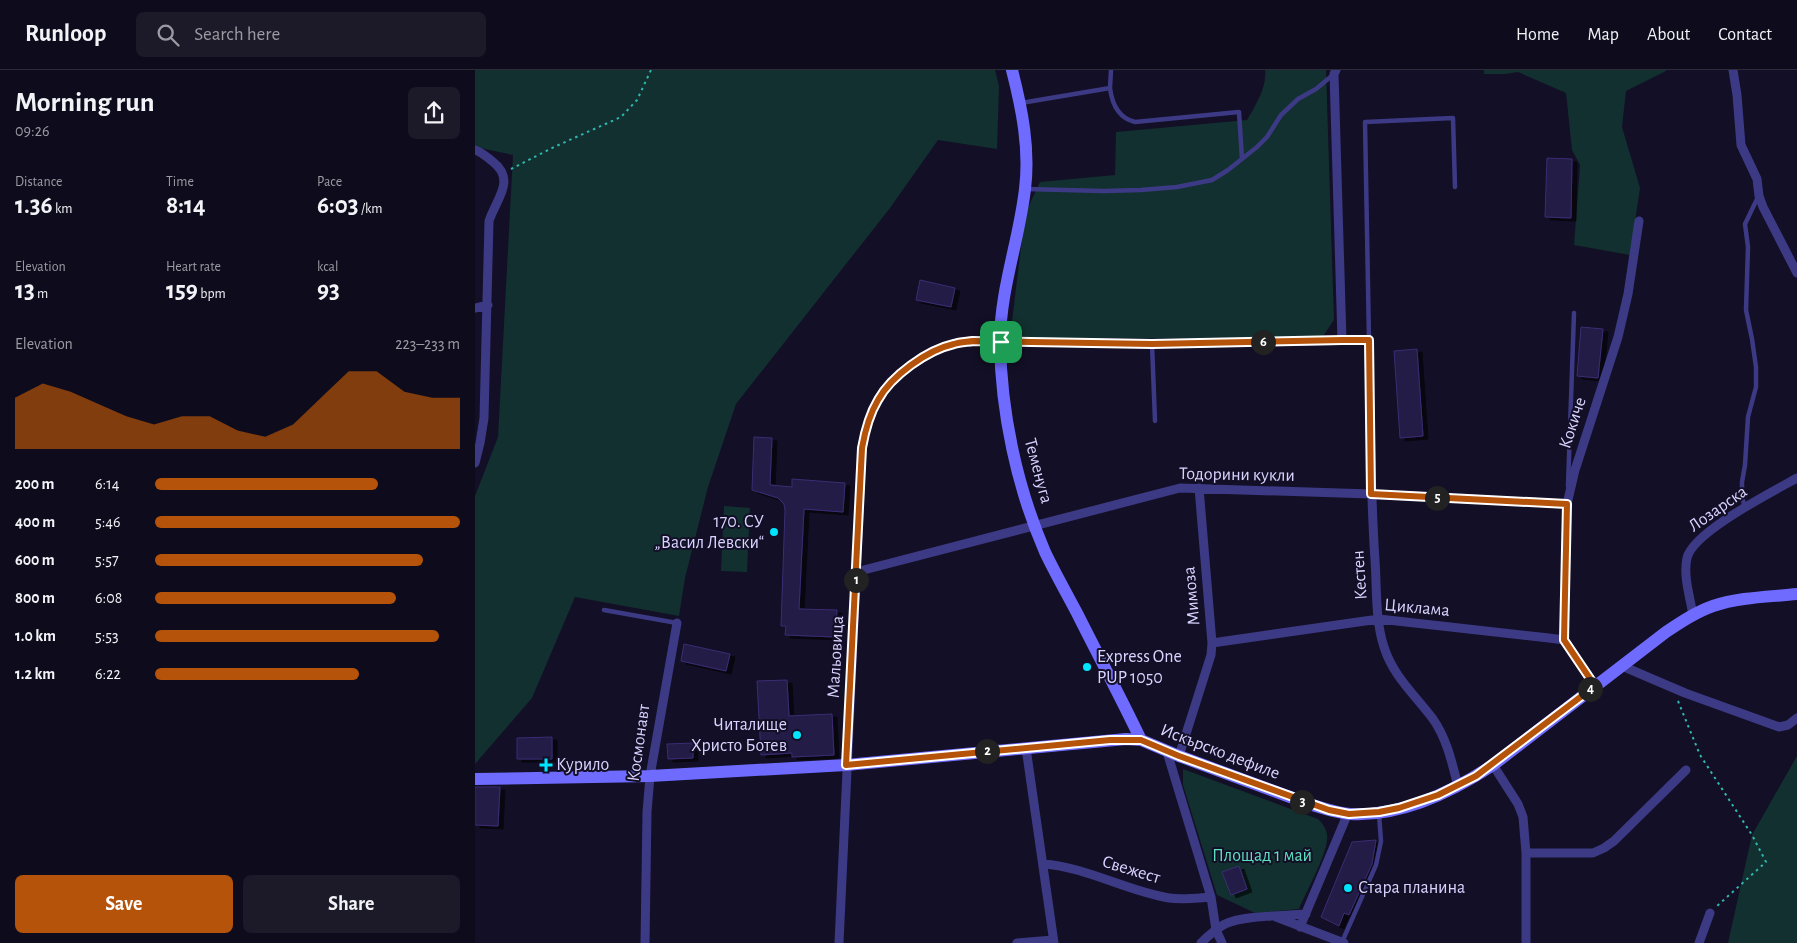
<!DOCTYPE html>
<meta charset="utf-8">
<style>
body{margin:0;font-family:"Alegreya Sans",sans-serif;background:#1c1929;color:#f1f3f6;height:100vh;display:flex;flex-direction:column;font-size:19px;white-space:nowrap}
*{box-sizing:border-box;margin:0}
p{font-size:16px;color:#9b9ba3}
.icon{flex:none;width:28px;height:28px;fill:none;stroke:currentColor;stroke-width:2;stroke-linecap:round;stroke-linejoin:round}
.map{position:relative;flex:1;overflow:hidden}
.side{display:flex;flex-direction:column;background:#0e0b1c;width:475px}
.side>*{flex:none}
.pin{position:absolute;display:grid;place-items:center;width:42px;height:42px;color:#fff;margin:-21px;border-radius:10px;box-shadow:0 2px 8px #0006}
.km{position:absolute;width:25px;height:25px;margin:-12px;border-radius:50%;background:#222;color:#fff;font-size:14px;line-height:25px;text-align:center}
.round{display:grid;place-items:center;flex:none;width:52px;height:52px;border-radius:8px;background:#1c1929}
.head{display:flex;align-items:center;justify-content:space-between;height:85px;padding:0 15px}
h1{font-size:28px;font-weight:700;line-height:38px}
.stats{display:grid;grid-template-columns:repeat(3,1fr);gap:8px;height:85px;padding:5px 15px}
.stats div{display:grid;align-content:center}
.stats b{font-size:25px;font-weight:700}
.stats small{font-size:14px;font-weight:400}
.stats p{font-size:14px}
.chart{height:140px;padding:10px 15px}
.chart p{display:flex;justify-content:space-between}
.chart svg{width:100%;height:90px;margin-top:5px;fill:#b45309;opacity:.7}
.cta{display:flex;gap:10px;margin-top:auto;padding:10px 15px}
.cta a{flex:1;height:58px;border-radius:8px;background:#b45309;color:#fff;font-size:20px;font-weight:700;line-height:58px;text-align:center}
.cta a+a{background:#1c1929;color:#f1f3f6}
ul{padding:0 15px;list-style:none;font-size:16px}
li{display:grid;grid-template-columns:80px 60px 1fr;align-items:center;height:38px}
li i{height:12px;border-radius:6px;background:#b45309}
header{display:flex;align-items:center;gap:30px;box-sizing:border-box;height:70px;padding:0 25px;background:#0e0b1c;border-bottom:1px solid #2e2b3b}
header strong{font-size:24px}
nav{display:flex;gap:28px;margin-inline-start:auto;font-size:18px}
.search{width:350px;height:45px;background:#1c1929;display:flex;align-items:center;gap:12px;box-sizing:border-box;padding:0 18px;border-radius:8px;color:#9b9ba3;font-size:19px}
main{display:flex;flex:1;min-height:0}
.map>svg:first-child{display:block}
</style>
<header>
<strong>Runloop</strong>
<div class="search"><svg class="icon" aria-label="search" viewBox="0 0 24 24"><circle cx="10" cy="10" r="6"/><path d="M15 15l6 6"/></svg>Search here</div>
<nav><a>Home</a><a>Map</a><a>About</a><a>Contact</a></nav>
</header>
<main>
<section class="side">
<div class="head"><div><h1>Morning run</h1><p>09:26</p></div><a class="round"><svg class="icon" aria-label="share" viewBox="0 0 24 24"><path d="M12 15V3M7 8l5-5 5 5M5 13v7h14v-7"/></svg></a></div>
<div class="stats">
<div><p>Distance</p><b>1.36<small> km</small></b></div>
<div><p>Time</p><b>8:14</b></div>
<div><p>Pace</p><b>6:03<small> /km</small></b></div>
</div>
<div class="stats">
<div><p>Elevation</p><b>13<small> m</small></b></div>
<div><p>Heart rate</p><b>159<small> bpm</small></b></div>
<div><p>kcal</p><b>93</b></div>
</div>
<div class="chart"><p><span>Elevation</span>223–233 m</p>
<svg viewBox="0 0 160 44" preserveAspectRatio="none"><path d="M0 44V19L10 12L20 16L30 22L40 28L50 32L60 28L70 28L80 35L90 38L100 32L110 19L120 6L130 6L140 16L150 19L160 19V44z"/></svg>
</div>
<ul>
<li><b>200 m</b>6:14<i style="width:73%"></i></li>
<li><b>400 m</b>5:46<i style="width:100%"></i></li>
<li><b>600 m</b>5:57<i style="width:88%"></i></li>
<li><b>800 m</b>6:08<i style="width:79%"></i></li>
<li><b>1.0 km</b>5:53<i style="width:93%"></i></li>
<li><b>1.2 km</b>6:22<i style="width:67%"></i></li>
</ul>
<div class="cta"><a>Save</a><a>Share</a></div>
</section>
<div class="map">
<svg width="1322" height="873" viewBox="0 0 1322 873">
<defs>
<filter id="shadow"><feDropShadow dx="5" dy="3" stdDeviation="0" flood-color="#0009"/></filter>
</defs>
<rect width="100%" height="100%" fill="#130f26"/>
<path fill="#12302f" d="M0,0H520L524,16L522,79L463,70L415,138L261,334L233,417L210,508L204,546L100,527L57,628L0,694V426L23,367L38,85L0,77Z
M790,0H851L859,250L846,269L535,268L550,144L565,112L640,105L641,62L772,50C780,36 792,18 790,0Z
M1009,0H1191V1L1151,21L1147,57L1165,118L1155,185L1099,175L1105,95L1097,80L1091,23L1043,2L1030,4H1009Z
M249,436L275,438L272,502L246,501Z
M1322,686V873H1253L1277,765Z
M708,699L843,749C849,755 853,761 852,770C851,786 831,822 824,839L780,843L742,825L708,715Z"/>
<path fill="#241b47" stroke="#3b2d73" filter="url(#shadow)" d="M1072,88L1097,89L1096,148L1070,147Z
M445,210L480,218L476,237L441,230Z
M1106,257L1128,259L1123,308L1102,306Z
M942,279L948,366L925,368L919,281Z
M279,367L297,368L295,415L317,417V409L370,413L368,442L329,439L324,539L362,540L360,567L310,565L311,556H306L310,440L309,434L303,428L277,420Z
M209,574L255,584L251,601L206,591Z
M312,610L314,646L357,644L359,685L317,687V683L286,685L282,611Z
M77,667V689H42V668Z
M218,673V688L193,689L192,674Z
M0,717H25L23,756L0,755Z
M901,770L897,794L874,845L869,843L864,856L846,847L877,772Z
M764,796L772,819L756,825L747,802Z"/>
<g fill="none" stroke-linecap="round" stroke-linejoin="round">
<path stroke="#2fb8b0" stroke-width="2" stroke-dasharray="2.5 4" stroke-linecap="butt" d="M36,99L79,77L146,47L162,30L176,0
M1203,631L1225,685L1277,765L1291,792L1242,836"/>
<path stroke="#3d3a85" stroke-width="4.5" d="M635,18L636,0
M546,33L635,18C637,34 643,48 660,52L764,42L767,89
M551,119L628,121L666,120L702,117L737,110L753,100L782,77L792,67L806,45L823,29L841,19L859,4
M894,270L890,52L978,48L980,117
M677,274L680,351
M1093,416L1099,243
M1270,438L1267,427V412L1270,395L1273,347L1281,317V297L1277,269L1271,240L1273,177L1270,154L1283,127
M129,540L202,553
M867,872L901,795L906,771L904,744"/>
<path stroke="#3d3a85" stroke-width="9" d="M861,0L859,4L867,270
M1258,0L1262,25L1266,75L1282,109L1284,126L1288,137L1322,203
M0,80C6,82 12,87 17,91C42,110 21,129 14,151L9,348L5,373L0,393
M0,238L13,235
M381,502L705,418L896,424L1092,434
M1218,545C1215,527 1208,506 1212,488C1218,462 1297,422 1322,408
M1089,570L1092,434L1100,400L1143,267L1153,224L1164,151
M737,573L904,549L1074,568L1089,570L1120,616
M1147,596L1210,623L1304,657L1313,655L1322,648
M551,678L579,873
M692,682L736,827L741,860L747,873
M704,686L736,585L737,573L724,418
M1018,695L1043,734L1048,747L1051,783V873
M1051,783H1118L1129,778L1139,771L1211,700
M568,794C612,797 651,821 694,828C708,830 722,828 736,827
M801,847L869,873
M825,857L873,743
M170,873L172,742L175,706L202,553
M364,873L387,378C390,361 394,345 403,330C416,306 452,280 479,274C485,272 492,272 498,271L677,274L894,270C895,343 895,417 900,490C902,518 900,550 909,577C918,606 940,625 958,649C972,669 977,693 983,716
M542,873L578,870
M726,873C733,866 741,859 750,854C769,845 809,846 831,844
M1224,873L1235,843"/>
<path stroke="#6f6bff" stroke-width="12" d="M537,0C547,39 555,79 550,119C544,171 525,220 525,272C526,343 542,417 570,482C580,503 592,524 603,545C624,587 646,628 666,670
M0,709L175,706L371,695L651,669L666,670L704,686L834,734C847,738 861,743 875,744C926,747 977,722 1018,695L1191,562C1206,552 1221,542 1238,536C1265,527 1294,527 1322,524"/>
</g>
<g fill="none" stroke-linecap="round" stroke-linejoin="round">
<defs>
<path id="route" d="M867,270H894L896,424L1092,434L1089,570L1120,616L1001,706L963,725L924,738L904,742L874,744L854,740L704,686L666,670H635L371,695L387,378C390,361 394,345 403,330C416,306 452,280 479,274C485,272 492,272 498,271L677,274Z"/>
</defs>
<use href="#route" stroke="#fff" stroke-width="10"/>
<use href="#route" stroke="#b45309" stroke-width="6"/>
</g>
<g fill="#00e5ff" stroke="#130f26" stroke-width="2">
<circle cx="299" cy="462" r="5"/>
<circle cx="612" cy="597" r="5"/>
<circle cx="322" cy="665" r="5"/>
<path d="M68.5 687.5h5v5h5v5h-5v5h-5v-5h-5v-5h5z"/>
<circle cx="873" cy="818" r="5"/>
</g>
<g text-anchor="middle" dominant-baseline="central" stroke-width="4" stroke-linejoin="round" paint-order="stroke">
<g font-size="18" fill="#d9d4ff" stroke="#130f26">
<text transform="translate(1098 353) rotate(-72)">Кокиче</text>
<text transform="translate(563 401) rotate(75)">Теменуга</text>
<text transform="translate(762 405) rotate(1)">Тодорини кукли</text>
<text transform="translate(1243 439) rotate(-35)">Лозарска</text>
<text transform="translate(885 505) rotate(-94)">Кестен</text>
<text transform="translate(717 526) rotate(-95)">Мимоза</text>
<text transform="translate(942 538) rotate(5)">Циклама</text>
<text transform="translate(361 587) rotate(-87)">Мальовица</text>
<text transform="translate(164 673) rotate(-82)">Космонавт</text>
<text transform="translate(745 682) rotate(21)">Искърско дефиле</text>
<text transform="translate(656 800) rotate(17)">Свежест</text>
</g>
<g font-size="18" fill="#d9d4ff" stroke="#130f26" text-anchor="start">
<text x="289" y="452" text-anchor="end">170. СУ<tspan x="289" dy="21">„Васил Левски“</tspan></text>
<text x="622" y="587">Express One<tspan x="622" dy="21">PUP 1050</tspan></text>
<text x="312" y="655" text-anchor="end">Читалище<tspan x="312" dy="21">Христо Ботев</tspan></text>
<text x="81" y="695">Курило</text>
<text x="883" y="818">Стара планина</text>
</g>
<g font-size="18" fill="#5fe0c0" stroke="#130f26">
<text x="787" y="786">Площад 1 май</text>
</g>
</g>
</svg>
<div class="pin" style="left:526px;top:272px;background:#1e9e55"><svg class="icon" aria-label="arrive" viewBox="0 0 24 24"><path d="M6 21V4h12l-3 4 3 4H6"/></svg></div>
<b class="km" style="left:381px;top:510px">1</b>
<b class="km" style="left:512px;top:681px">2</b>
<b class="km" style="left:827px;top:732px">3</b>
<b class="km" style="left:1115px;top:619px">4</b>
<b class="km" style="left:962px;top:428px">5</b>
<b class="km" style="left:788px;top:272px">6</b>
</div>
</main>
